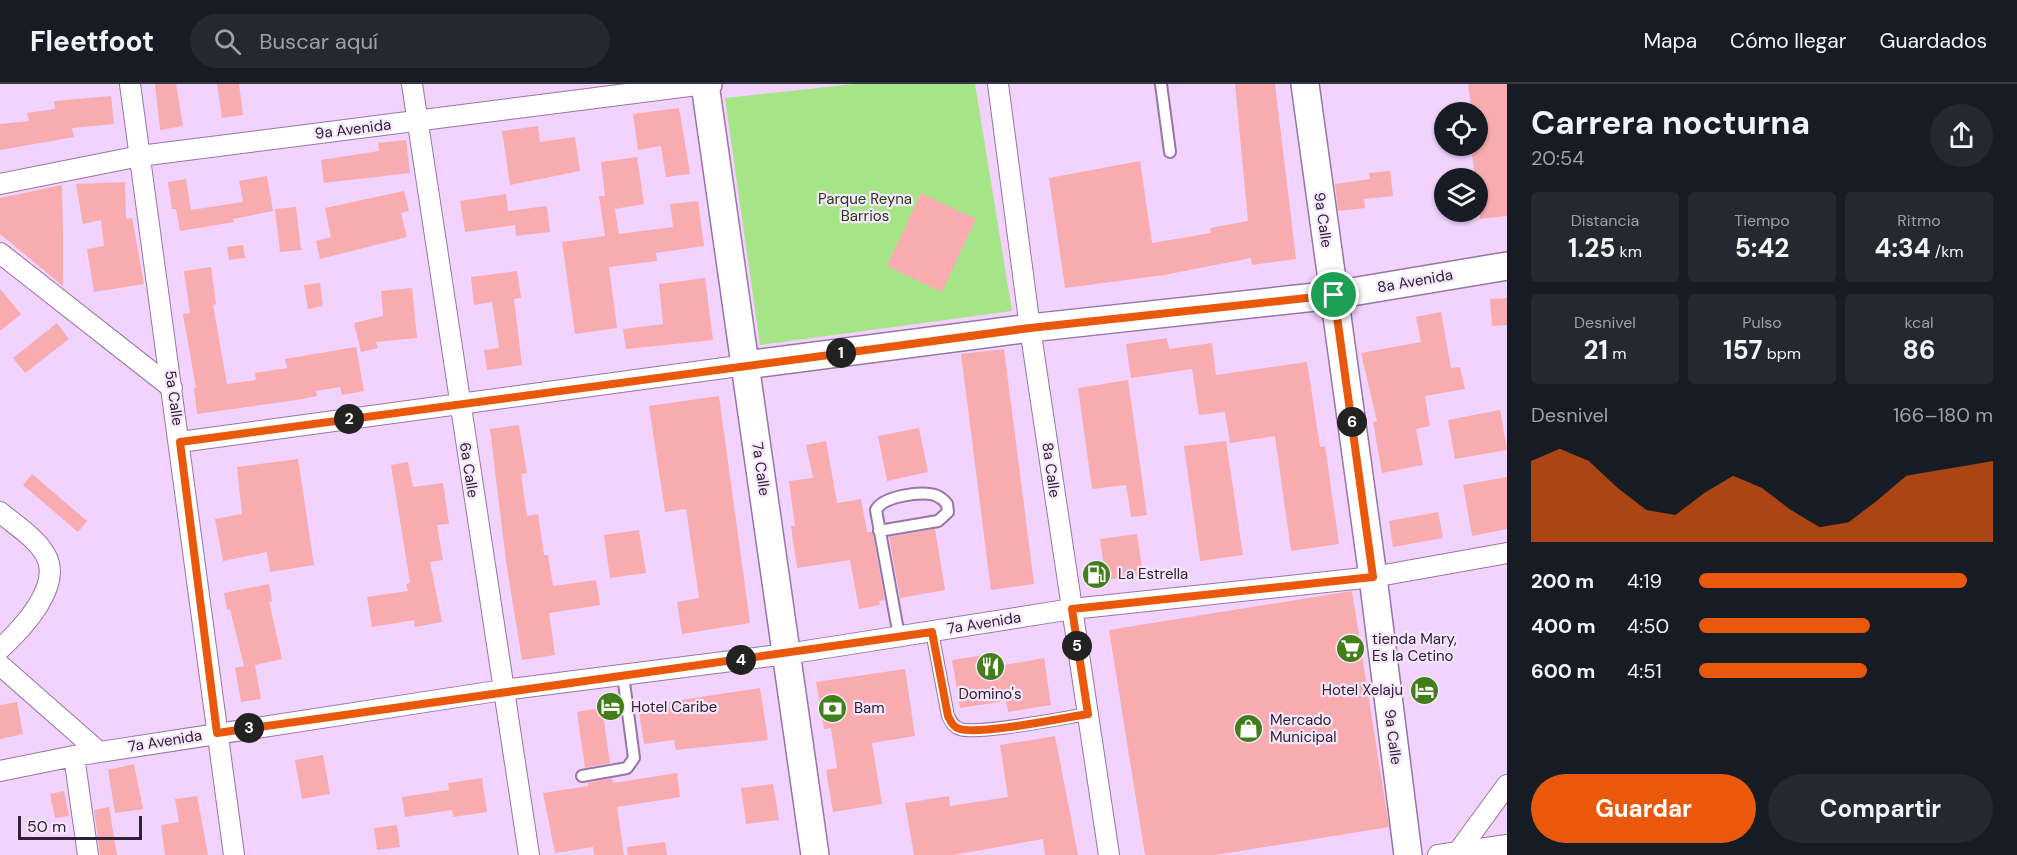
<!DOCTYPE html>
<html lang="es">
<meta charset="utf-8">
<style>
body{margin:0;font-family:"DM Sans",sans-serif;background:#242831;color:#f1f3f6;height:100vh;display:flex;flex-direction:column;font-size:22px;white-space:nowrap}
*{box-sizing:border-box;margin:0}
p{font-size:20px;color:#9ea1a6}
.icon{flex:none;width:33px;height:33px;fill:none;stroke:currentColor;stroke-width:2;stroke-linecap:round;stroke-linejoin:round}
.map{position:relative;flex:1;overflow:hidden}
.side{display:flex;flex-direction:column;background:#171b24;width:510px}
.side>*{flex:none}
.tools{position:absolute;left:1434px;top:18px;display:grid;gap:12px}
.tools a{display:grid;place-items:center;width:54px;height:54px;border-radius:50%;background:#171b24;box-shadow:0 2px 4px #0004;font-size:30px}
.scale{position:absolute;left:18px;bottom:15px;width:124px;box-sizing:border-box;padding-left:6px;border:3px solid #302135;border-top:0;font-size:16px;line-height:21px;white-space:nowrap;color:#302135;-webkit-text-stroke:4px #f6e6fc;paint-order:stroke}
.pin{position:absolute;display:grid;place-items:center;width:51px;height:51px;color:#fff;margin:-26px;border:3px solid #fff;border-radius:50%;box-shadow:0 2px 6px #0007}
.km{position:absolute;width:30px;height:30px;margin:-15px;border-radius:50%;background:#222;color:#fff;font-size:16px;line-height:30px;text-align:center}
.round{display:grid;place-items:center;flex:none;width:63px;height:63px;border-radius:32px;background:#242831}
.head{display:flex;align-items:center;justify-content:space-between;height:102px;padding:0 24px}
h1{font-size:33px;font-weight:700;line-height:45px}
.stats{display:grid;grid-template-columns:repeat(3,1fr);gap:9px;height:102px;padding:6px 24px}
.stats div{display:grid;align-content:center;border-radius:6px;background:#242831;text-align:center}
.stats b{font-size:26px;font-weight:700}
.stats small{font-size:16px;font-weight:400}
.stats p{font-size:16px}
.chart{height:168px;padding:12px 24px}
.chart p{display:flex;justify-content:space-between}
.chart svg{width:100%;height:108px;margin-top:6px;fill:#ea580c;opacity:.7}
.action{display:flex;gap:12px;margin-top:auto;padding:12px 24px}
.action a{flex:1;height:69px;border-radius:36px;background:#ea580c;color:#fff;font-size:24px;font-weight:700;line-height:69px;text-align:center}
.action a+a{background:#242831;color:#f1f3f6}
ul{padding:0 24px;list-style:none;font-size:20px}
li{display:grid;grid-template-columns:96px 72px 1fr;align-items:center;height:45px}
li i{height:15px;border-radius:8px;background:#ea580c}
header{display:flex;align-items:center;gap:36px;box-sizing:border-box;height:84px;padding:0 30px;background:#171b24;border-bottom:2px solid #363941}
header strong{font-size:28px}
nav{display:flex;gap:33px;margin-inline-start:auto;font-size:21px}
.search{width:420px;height:54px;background:#242831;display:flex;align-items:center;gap:15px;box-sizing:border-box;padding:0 21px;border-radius:33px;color:#9ea1a6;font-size:22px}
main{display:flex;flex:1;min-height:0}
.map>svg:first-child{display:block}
</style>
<header>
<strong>Fleetfoot</strong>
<div class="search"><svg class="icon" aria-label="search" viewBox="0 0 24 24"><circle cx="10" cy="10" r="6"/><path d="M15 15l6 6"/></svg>Buscar aquí</div>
<nav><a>Mapa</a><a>Cómo llegar</a><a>Guardados</a></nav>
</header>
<main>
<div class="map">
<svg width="1507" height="771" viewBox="0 0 1507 771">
<rect width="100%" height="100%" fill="#f1d3fe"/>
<path fill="#a6e587" d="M854,0H975L1012,227L760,261L725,14Z"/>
<path fill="#f8acaf" d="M155,0H176L183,42L160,46Z
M217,0H239L243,31L222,34Z
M1235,0H1275L1296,175L1252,181L1251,174L1164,191L1065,204L1049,94L1140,77L1152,159L1211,149L1210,144L1248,137Z
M1468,0H1507V132L1480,135L1478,94H1475L1471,62H1478V28H1472Z
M111,12L114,40L72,44L74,53L0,66V40L29,37L27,29L55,25L54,17Z
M679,24L690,90L666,93L661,62L638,66L633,30Z
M538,42L540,58L575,53L580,87L510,101L502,47Z
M406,56L410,89L324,99L321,76L379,67L378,59Z
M637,73L644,120L615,125L619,150L673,143L670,120L698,117L704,162L656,169L657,177L609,183L617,244L575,250L562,158L605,152L599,112H605L601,78Z
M1390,87L1393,112L1364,115L1365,124L1338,127L1335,100L1370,95L1369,89Z
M267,92L273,127L233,135L234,138L180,147L176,125H172L168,98L186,95L191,126L243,118L239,97Z
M125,98L126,135L132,134L144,200L94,208L87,165L104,162L101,136L83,140L76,100Z
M62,101L63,154V202L0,150V114Z
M404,107L409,127L401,129L407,153L320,175L316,157L331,153L325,124Z
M921,109L976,135L942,208L887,182Z
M506,110L508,127L547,122L550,148L516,152L515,141L465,148L460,117Z
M296,123L301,166L280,168L275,125Z
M243,161L245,174L229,176L227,163Z
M211,183L216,220L213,221L227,300L256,296L255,289L287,284L285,275L356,263L364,307L342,311L340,303L316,307L317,312L297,316L197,330L194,304H196L183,230L190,229L184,187Z
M517,187L521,214L514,215L522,281L487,286L484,266L499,264L492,218L474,221L471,193Z
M705,194L713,256L626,265L623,245L663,240L659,200Z
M320,199L323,222L308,225L304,201Z
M412,204L417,254L376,258L378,264L361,268L354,239L383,232L381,207Z
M0,205L21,230L0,247Z
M1507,214V241L1492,242L1490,215Z
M1441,228L1451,284L1460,283L1465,305L1425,312L1430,342L1416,345L1423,381L1382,389L1373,338L1377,337L1361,269L1421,258L1416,233Z
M57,239L69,255L25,289L13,274Z
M1167,254L1169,265L1212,259L1216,291L1307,278L1320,363L1325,362L1339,460L1291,467L1275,352L1230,359L1225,328L1199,331L1192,285L1131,294L1126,260Z
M1004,265L1034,500L991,506L961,270Z
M1128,296L1147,431L1131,433L1126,401L1092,405L1078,304Z
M719,312L750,539L682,550L677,518L699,514L686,425L665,428L649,322Z
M1500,326L1507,366L1455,375L1448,336Z
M519,341L527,389L521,390L527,432L538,430L544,471H548L553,502L596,496L600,521L549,529L555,571L522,576L506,477L490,345Z
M919,344L928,388L887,397L878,352Z
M826,357L837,419L861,415L867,448H872L873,451L885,516L879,517L880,521L859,525L850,476L797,484L791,442H795L789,397L813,394L806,361Z
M1226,357L1243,471L1200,477L1184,362Z
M298,375L314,481L270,488L267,468L223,477L215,435L242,430L237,383Z
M408,378L413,403L443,399L449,440L437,441L443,476L430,478L442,538L415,543L414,536L372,543L367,513L408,507L406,500L410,499L391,381Z
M32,390L87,437L78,448L23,401Z
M1507,393V445L1472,452L1463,401Z
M1438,428L1443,454L1393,463L1389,437Z
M935,445L945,506L900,514L889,453Z
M639,446L646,489L610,494L604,451Z
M1137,450L1143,491L1106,496L1100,455Z
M269,500L272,517L269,518L282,575L255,581L261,615L241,618L235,584L244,582L230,525L227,526L224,509Z
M1352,507L1389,743L1215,771H1145L1109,546Z
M997,569L999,582L1044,574L1051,621L1008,628L1006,617L960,624L952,576Z
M905,585L915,652L872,659L882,720L833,728L826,686L837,684L831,644L824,645L816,598Z
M760,604L768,656L676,666L674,656L644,660L639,628L669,623L668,618Z
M17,618L23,650L0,655V621Z
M602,624L610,679L585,684L577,628Z
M1055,652L1078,771H1045L1043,755L953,771H914L905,719L949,712L950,722L1008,713L1000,661Z
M323,671L330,710L302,715L295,676Z
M134,680L143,725L115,729L108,686Z
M677,689L680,713L617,723L624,771H594L593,763L555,769L543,709L588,702V699L612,694L613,699Z
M482,694L487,728L453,733L452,726L405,733L402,713L449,706L448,699Z
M773,700L779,736L746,740L741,704Z
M64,707L69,732L55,734L50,710Z
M197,712L208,771H165L161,741L179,738L175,715Z
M109,723L117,771H100L94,726Z
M397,741L400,763L377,766L374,744Z
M665,758L667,771H628L627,763Z"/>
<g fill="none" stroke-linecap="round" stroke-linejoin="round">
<defs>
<path id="lane" d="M1161,0L1170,68
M879,447L938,437L948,428L947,420C944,416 940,413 935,411C921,407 883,412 876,426L899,552
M932,548L948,632C951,637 953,643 960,645C979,651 1063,634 1088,630
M582,692L627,684L634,674L623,591"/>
<path id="street" d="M130,0L234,771
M412,0L529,771
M998,0L1030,244L1109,771
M0,100L140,72L705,0
M0,169L172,304
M180,358L746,281
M0,428C15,441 35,453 45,470C64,501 22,545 0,565
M0,581L99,668
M74,672L88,771
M0,687L74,672L503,606L787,570L1072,525L1373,493L1507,469
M1458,768L1507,701
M1438,771L1507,761"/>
<path id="secondary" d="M708,0H705L815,771
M1305,0L1373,493L1408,771
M746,281L1030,244L1334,211L1507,182"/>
</defs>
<use href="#lane" stroke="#9875a6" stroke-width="14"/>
<use href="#street" stroke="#9875a6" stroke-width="22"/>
<use href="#secondary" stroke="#9875a6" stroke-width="30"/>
<use href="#lane" stroke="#fff" stroke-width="10"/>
<use href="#street" stroke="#fff" stroke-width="20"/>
<use href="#secondary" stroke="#fff" stroke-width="27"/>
</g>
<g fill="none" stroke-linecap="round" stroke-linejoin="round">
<defs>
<path id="route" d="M1334,211L1373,493L1072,525L1088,630C1063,634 980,651 960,645C953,643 951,638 948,632L932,548L217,649L180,358L1030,244Z"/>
</defs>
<use href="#route" stroke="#fff" stroke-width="12"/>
<use href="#route" stroke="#ea580c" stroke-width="8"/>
</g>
<defs>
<symbol id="fuel-disc" viewBox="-11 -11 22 22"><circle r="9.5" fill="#427e19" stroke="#f6e6fc"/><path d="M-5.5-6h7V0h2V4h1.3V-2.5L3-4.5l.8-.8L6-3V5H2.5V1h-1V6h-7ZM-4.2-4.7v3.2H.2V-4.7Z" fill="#fff"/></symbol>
<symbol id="supermarket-disc" viewBox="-11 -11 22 22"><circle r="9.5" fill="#427e19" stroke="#f6e6fc"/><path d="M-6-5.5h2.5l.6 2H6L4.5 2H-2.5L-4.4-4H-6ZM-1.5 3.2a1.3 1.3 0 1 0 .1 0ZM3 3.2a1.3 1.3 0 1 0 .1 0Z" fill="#fff"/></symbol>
<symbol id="restaurant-disc" viewBox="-11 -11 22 22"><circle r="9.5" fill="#427e19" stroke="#f6e6fc"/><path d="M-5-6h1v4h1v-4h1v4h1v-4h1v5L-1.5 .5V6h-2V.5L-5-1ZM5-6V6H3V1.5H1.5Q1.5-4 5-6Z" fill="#fff"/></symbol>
<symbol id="hotel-disc" viewBox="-11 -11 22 22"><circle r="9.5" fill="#427e19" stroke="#f6e6fc"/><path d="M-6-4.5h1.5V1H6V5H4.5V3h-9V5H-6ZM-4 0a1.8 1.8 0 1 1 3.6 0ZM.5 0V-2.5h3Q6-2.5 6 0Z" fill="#fff"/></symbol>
<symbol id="bank-disc" viewBox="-11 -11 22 22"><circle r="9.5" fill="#427e19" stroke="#f6e6fc"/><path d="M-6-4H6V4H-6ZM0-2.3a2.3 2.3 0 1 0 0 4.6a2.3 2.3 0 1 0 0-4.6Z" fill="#fff"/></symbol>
<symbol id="shop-disc" viewBox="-11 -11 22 22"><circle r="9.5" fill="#427e19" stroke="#f6e6fc"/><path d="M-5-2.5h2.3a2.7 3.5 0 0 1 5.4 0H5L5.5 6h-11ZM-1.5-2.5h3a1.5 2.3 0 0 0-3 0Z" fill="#fff"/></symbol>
</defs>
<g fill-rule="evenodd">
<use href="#fuel-disc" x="1080" y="474" width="33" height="33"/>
<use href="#supermarket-disc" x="1334" y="548" width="33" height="33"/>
<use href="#restaurant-disc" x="974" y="566" width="33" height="33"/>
<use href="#hotel-disc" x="1408" y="590" width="33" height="33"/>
<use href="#hotel-disc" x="594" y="606" width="33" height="33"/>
<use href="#bank-disc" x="816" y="608" width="33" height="33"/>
<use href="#shop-disc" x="1232" y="628" width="33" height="33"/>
</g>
<g text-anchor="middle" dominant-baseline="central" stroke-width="4.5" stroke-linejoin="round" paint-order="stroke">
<g font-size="15" fill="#302135" stroke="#f6e6fc">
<text transform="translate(353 45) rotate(-7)">9a Avenida</text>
<text transform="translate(1323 136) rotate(82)">9a Calle</text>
<text transform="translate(1415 197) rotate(-10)">8a Avenida</text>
<text transform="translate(174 314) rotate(82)">5a Calle</text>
<text transform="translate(761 385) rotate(82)">7a Calle</text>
<text transform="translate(469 386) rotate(81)">6a Calle</text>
<text transform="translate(1051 386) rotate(82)">8a Calle</text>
<text transform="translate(984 539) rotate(-9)">7a Avenida</text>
<text transform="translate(1393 653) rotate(83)">9a Calle</text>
<text transform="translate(165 657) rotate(-9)">7a Avenida</text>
</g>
<g font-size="15" fill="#243e16" stroke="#f6e6fc">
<text x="865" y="115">Parque Reyna<tspan x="865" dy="17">Barrios</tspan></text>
</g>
<g font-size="15" fill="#302135" stroke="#f6e6fc" text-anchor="start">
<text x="1118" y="490">La Estrella</text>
<text x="1372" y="555">tienda Mary,<tspan x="1372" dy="17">Es la Cetino</tspan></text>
<text x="1403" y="606" text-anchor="end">Hotel Xelaju</text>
<text x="990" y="610" text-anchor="middle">Domino's</text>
<text x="631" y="623">Hotel Caribe</text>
<text x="854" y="624">Bam</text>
<text x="1270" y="636">Mercado<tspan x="1270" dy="17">Municipal</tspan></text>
</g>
</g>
</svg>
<div class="tools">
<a><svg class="icon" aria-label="locate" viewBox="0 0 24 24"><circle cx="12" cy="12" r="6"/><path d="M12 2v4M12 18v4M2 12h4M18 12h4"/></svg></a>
<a><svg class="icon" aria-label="layers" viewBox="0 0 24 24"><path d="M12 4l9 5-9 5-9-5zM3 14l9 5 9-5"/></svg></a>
</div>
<div class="scale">50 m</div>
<div class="pin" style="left:1334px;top:211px;background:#1e9e55"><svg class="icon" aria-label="arrive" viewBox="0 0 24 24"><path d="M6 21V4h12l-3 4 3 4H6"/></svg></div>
<b class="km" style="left:841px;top:269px">1</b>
<b class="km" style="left:349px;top:335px">2</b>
<b class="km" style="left:249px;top:644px">3</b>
<b class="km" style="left:741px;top:576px">4</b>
<b class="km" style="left:1077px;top:562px">5</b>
<b class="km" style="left:1352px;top:338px">6</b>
</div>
<section class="side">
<div class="head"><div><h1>Carrera nocturna</h1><p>20:54</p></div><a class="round"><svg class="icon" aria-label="share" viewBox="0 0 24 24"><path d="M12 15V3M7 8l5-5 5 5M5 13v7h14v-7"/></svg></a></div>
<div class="stats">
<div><p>Distancia</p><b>1.25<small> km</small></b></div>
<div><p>Tiempo</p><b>5:42</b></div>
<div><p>Ritmo</p><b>4:34<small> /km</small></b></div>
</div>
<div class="stats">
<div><p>Desnivel</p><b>21<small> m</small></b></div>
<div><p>Pulso</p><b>157<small> bpm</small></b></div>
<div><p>kcal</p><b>86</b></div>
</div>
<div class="chart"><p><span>Desnivel</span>166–180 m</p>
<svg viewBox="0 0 160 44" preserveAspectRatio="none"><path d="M0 44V11L10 6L20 11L30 22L40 31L50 33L60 24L70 17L80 22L90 31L100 38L110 36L120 27L130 17L140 15L150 13L160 11V44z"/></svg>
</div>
<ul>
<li><b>200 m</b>4:19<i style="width:91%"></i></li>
<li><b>400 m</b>4:50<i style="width:58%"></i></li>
<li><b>600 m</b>4:51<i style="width:57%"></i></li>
</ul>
<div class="action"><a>Guardar</a><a>Compartir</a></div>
</section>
</main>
